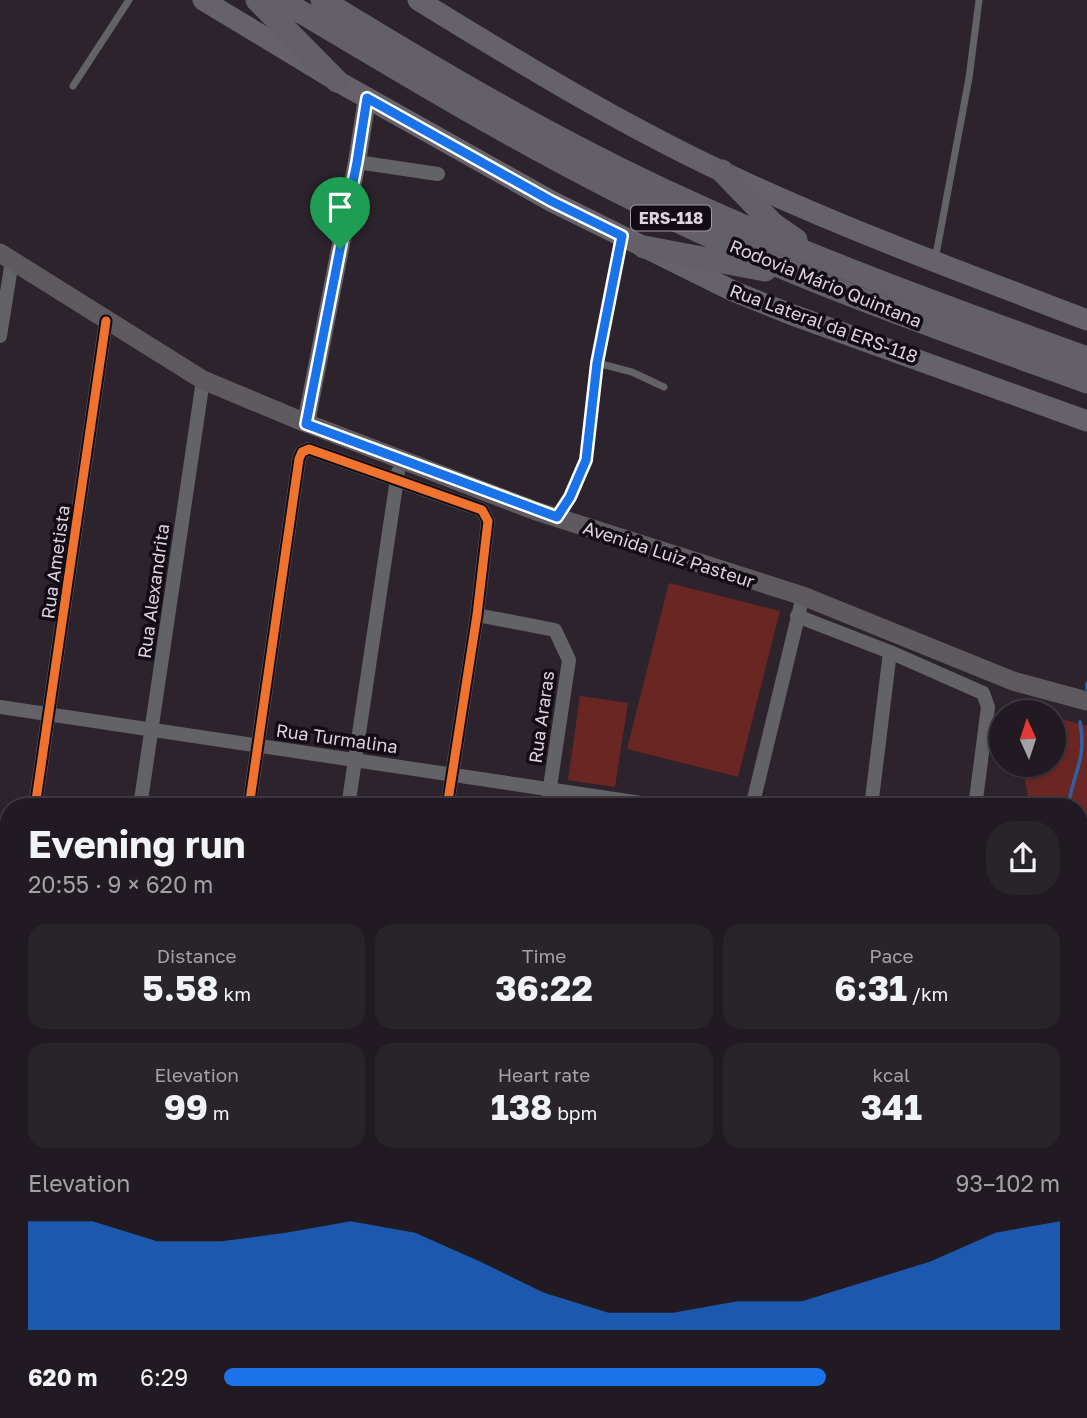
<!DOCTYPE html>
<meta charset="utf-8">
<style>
body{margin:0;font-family:"Golos Text",sans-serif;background:#29232a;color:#f1f3f6;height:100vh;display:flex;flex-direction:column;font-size:26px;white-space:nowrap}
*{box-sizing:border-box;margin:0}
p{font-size:23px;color:#a2a1a5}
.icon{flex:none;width:38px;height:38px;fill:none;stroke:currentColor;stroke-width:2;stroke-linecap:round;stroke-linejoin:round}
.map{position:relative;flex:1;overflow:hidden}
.details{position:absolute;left:0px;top:798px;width:1088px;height:621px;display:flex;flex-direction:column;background:#211a22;border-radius:28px 28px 0 0;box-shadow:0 2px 5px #0004,0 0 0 2px #3e3840}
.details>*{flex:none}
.needle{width:46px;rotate:357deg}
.controls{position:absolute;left:989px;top:700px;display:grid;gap:14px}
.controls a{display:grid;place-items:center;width:77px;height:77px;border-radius:50%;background:#211a22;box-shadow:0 2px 5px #0004,0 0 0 2px #3e3840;font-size:35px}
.pin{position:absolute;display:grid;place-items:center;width:60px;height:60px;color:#fff;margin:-72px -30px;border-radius:50% 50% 50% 0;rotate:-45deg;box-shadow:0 0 7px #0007}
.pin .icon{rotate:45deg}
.round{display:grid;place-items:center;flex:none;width:74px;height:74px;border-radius:28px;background:#29232a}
.head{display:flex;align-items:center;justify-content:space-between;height:119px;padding:0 28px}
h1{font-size:38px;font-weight:700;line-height:52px}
.figures{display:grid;grid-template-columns:repeat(3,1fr);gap:10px;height:119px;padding:7px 28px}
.figures div{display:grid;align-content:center;border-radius:18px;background:#29232a;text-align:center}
.figures b{font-size:35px;font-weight:700}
.figures small{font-size:19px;font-weight:400}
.figures p{font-size:19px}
.chart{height:196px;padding:14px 28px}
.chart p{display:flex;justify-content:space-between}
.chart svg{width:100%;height:126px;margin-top:7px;fill:#1a73e8;opacity:.7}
ul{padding:0 28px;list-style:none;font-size:23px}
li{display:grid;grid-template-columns:112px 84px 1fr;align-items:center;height:52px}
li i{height:18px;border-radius:9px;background:#1a73e8}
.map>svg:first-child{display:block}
</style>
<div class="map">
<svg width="1087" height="1418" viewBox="0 0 1087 1418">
<rect width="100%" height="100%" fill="#2c232d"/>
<path fill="#6a2623" d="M669,583L780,611L738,777L627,749Z
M580,696L628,703L615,787L568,780Z
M1058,718L1087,726V1418H944L947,1411L1080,1410V807H1030L1023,770L1026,765H1054V722Z
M0,1196L9,1199V1410H290L295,1418H0Z"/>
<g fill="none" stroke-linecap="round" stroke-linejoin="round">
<path stroke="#2e61a3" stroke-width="3.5" d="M1087,689V683
M1068,807C1073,773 1087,760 1080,722
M1080,904L1087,936
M1080,1165L1087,1157
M1058,1410L1063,1418"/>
<path stroke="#2e61a3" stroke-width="23" d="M0,1412L7,1418"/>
<path stroke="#636266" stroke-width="7" d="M73,86L129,0
M935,260L969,78L979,0
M597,363L632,372L664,387
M557,517L570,497L586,460L597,363L621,238"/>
<path stroke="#636266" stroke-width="14" d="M357,162L438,174
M0,336L12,261
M477,615L555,630L569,660L547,807
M797,616L890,652L983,693L988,707L975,807
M0,707L668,807
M35,807L106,321
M140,807L203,380
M249,807L299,459L302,452L309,449L482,510L488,521L477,615L447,807
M348,807L398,472
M752,807L803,596
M871,807L890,652
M0,1044L9,985
M0,1158L9,1159
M315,1410L323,1418
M919,1410V1418
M761,1411L770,1418
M356,1418L357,1410
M454,1418L455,1410
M558,1418L559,1410
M657,1418L658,1410"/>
<path stroke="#636266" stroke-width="18" d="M306,423L357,162L367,98"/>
<path stroke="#5e5a60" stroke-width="19" d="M0,253L203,380L306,423L536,511L803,596L1013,681L1087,701"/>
<path stroke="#656269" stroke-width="21" d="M203,0L337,81L551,201L733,291L790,314L1087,421
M418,0C517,61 617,122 723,172C841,228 965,273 1087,320"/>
<path stroke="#646068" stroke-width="23" d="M257,0L337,81
M281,0C409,76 535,153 669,217C804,282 946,331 1087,382
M322,0C439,72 558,142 683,199C815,260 951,309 1087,358
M722,171L773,224L796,240
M644,247L765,270"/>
<defs>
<path id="cycleway" d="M306,423L357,162L367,98
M35,807L106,321
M249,807L299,459L302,452L309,449L482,510L488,521L477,615L447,807"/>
</defs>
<use href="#cycleway" stroke="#130c14" stroke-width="13"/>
<use href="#cycleway" stroke="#ef722f" stroke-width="9"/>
</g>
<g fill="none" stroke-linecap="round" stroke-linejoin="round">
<defs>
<path id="route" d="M367,98L551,201L622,236L597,363L586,460L570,497L557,517L306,424L357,162Z"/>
</defs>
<use href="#route" stroke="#fff" stroke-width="14"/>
<use href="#route" stroke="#1a73e8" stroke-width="9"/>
</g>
<g text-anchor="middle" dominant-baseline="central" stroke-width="7" stroke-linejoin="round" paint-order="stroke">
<rect fill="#130c14" stroke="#a097a2" stroke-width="2" x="631" y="205.5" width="80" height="25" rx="5"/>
<g font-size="16" font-weight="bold" fill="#ddd3df">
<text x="671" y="218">ERS-118</text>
</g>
<g font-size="18" fill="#ddd3df" stroke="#130c14">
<text transform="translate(826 283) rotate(22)">Rodovia Mário Quintana</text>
<text transform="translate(824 323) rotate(20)">Rua Lateral da ERS-118</text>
<text transform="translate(669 554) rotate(18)">Avenida Luiz Pasteur</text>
<text transform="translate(55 562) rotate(-82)">Rua Ametista</text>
<text transform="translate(153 591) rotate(-82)">Rua Alexandrita</text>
<text transform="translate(541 717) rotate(-82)">Rua Araras</text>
<text transform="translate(337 738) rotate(8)">Rua Turmalina</text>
</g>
</g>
</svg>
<div class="controls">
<a><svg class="needle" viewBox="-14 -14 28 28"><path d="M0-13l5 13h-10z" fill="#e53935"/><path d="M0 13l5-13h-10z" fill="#a2a1a5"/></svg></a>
</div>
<div class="pin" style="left:340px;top:249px;background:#1e9e55"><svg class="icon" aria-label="arrive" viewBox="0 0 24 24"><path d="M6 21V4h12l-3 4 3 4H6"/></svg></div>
<section class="details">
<div class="head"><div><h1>Evening run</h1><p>20:55 · 9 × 620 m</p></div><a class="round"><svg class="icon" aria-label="share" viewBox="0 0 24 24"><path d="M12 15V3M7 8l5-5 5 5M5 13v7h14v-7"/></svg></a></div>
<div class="figures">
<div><p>Distance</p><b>5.58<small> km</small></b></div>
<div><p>Time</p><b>36:22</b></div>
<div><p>Pace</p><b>6:31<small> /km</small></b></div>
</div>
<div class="figures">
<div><p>Elevation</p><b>99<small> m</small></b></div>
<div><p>Heart rate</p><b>138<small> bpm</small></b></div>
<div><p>kcal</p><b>341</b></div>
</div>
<div class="chart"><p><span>Elevation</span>93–102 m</p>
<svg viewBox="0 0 160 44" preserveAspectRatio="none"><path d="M0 44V6L10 6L20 13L30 13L40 10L50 6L60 10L70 20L80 31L90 38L100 38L110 34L120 34L130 27L140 20L150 10L160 6V44z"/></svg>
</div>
<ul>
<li><b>620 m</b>6:29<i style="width:72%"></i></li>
</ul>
</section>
</div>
